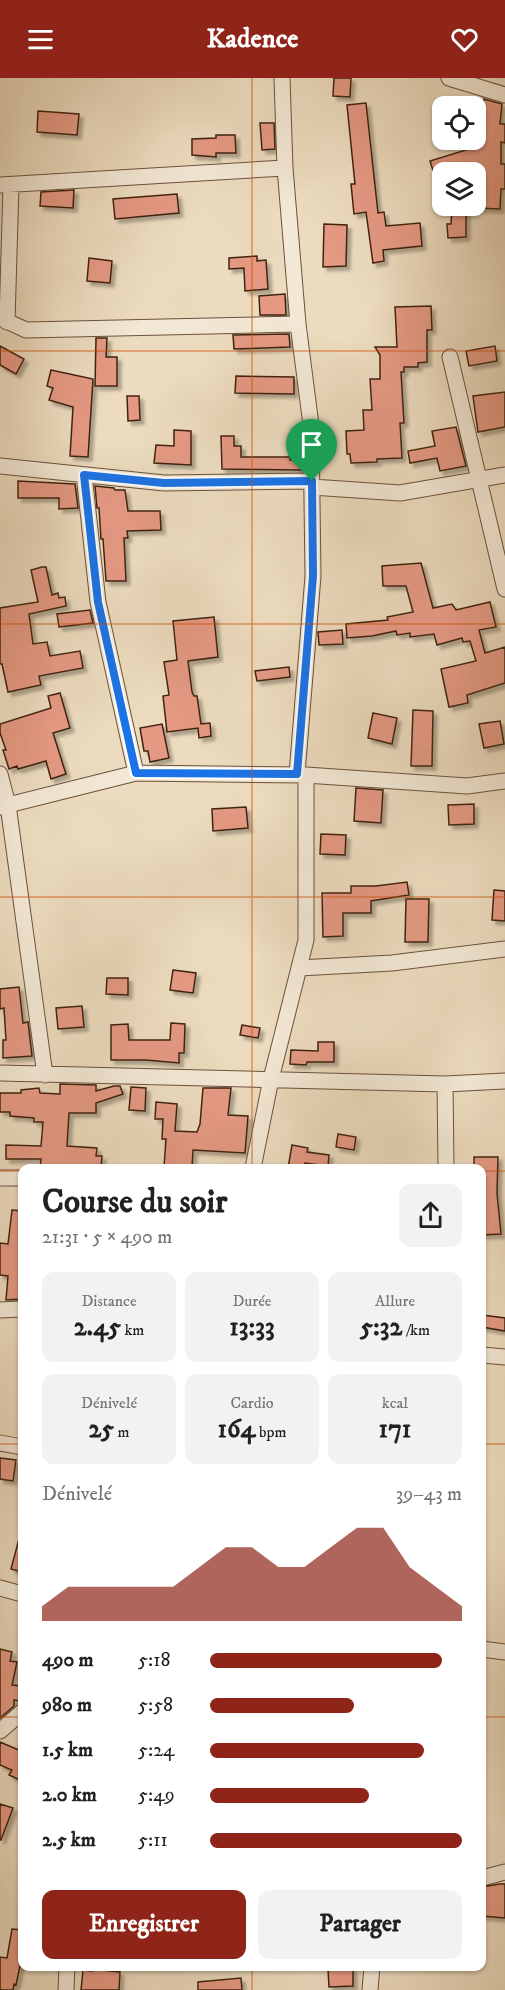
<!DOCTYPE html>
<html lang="fr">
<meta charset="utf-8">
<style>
body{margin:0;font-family:"IM FELL DW Pica",serif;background:#f2f2f2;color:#202124;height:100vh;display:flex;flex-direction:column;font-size:22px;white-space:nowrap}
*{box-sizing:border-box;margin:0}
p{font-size:20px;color:#757577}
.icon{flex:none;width:33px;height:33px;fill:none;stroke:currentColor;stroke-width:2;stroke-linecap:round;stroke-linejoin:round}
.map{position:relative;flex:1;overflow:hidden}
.drawer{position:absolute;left:18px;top:1086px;width:468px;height:807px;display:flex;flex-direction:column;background:#fff;border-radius:12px;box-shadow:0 2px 4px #0004}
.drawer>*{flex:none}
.buttons{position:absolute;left:432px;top:18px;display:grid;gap:12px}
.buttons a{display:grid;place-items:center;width:54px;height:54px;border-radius:12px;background:#fff;box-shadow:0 2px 4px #0004;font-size:30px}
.pin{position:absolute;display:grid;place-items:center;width:51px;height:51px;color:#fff;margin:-62px -26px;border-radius:50% 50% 50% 0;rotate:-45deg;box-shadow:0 0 6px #0007}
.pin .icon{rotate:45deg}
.round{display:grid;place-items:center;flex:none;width:63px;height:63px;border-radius:12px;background:#f2f2f2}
.summary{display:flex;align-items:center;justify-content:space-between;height:102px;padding:0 24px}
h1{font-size:33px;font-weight:700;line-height:45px}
.stats{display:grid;grid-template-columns:repeat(3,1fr);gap:9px;height:102px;padding:6px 24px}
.stats div{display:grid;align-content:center;border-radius:12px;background:#f2f2f2;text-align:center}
.stats b{font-size:26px;font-weight:700}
.stats small{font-size:16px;font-weight:400}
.stats p{font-size:16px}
.chart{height:168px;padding:12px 24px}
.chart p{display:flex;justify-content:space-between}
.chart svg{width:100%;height:108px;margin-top:6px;fill:#8f2418;opacity:.7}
.primary-button{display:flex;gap:12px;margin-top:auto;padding:12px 24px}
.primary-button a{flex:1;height:69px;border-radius:12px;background:#8f2418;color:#fff;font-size:24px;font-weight:700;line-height:69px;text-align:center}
.primary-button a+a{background:#f2f2f2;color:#202124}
ul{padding:0 24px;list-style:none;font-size:20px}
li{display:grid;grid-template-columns:96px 72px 1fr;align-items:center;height:45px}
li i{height:15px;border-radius:8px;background:#8f2418}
header{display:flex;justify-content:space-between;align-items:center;height:78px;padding:0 24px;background:#8f2418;color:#fff;font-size:27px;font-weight:700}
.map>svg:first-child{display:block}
</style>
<header><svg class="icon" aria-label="menu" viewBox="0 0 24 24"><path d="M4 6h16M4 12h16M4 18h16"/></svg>Kadence<svg class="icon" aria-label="heart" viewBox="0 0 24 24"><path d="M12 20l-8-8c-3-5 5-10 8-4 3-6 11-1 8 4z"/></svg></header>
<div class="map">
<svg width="505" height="1912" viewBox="0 0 505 1912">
<defs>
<filter id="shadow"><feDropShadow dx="4" dy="4" stdDeviation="1.5" flood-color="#0004"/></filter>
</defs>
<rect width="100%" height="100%" fill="#ecdbbe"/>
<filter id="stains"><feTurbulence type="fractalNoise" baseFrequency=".00333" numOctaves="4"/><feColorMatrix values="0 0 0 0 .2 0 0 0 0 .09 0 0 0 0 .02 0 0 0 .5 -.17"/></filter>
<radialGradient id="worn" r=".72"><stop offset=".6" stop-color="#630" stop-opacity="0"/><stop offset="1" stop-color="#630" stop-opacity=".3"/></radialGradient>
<path fill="#e59983" stroke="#402411" stroke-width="1.5" filter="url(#shadow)" d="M334,0H351L350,19L333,18Z
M484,21L502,26L500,46H505V65L501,64V86H505V111H501L500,131L477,130L478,94H442V115H440L430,83L479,68Z
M366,25L378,135L384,134L386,148L420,145L422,168L383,172L384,183L373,185L366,134L354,136L351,106H355L347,27Z
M38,33L79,36L77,57L37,54Z
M260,45H274L275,71L262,72Z
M216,57H235L236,75H216V79L192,77V61L216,60Z
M74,112L73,130L40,128L41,114Z
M177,116L179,135L115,141L113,121Z
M452,128H466V159L448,160L447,146H451Z
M324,146L347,147L346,188L323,189Z
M257,178V183L266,182L268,211L245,213L244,190L229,191V180Z
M89,180L112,183L110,205L87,203Z
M285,216L286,237H260L259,218Z
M431,228L432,252H427V284L418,285V289H404V294H401L404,345H400L402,380L377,381V384L351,385L350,376H347L346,353L364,352L363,332H372L370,301H380V277L375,269H397L395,229Z
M289,256L290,269L234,271L233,257Z
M96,260H107L106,279H117V308H95Z
M0,268L24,281L16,296L0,287Z
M495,268L497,283L469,288L466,273Z
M51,292L93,301L88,379L70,378L73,329L49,322L53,310L47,308Z
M236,298L294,299V316L235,315Z
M505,314V349L478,354L473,318Z
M127,318H139L140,342L128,343Z
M456,349L466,388L440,393L437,380L410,385L408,373L435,368L432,353Z
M174,352L191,353V387L154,385L156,367L174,368Z
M221,358H234V368H241V379H290V382H302V392L222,391Z
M18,403L75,406L78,430L59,431V420H18Z
M95,408L114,410L115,412H125L128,433H160L161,452L127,453L128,460H124L126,503H106L103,461H101L99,430H97Z
M421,485L433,530L452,526L456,532L490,524L496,549L479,552L485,575L505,569V605L467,617L468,625L449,629L441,591L476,583L470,563L463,564L462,560L437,567L434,556L410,559V555L397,557L396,553L372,558L347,560L346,546L388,542L387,539L413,534L406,508H383L382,488Z
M42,489H46L52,517L58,515L59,520L65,519L66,528L29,536L33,566L47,564L50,578L80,573L83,590L39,598L41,607L8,614L2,586H0V530L38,524L31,492Z
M90,532L93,545L59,549L57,536Z
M214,539L218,579L188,583L192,614L194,618H197L201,646L210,645L211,658L199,660L198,650L167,654L163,618L169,617L164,584L177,582L173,543Z
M342,552L343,566L319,567L318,554Z
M289,589L290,599L257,603L255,593Z
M60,615L70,650L53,655L66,696L51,701L46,683L18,691L17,688L9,691L3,672H6L0,655V646L51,630L48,618Z
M413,632L433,633L432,688H411Z
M373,635L397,640L392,666L368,660Z
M500,643L504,666L484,670L479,646Z
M162,646L169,680L150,684L148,673H144L140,650Z
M356,710L383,712L381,745L354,743Z
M474,726V746L449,747L448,727Z
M246,729L248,750L213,753L212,731Z
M321,756L346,757L345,777L320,776Z
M407,804L409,817L371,823V835H343V858L323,859L322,815H351V808H376Z
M494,812L505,813V843L492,842Z
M406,821H429L428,864H405Z
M173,892L196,895L193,915L170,912Z
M107,900H128V917L106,916Z
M19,909L23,945L28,944L32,978L3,980V962H6L4,930L0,931V911Z
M82,928L84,949L58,951L56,930Z
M171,945L185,946L184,975H179V985L146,982H111V947L128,946L129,962H170Z
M242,947L260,950L258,960L240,957Z
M318,964H334V984H307L306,987L290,986L291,972L318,973Z
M60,1006L96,1007V1013L114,1008H120L123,1016L96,1025V1035H69L67,1068L97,1070L96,1078H102L101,1089L69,1087L68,1090H40L41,1081H6V1067L41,1068L43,1044H34V1040L10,1038V1034H0V1015H21V1012L39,1010L40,1015L60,1016Z
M131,1009L146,1010L145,1033L129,1032Z
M203,1010H231L228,1037L248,1038L245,1075L193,1072L192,1090H168L164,1089L166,1061H162L163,1041H155L156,1024L177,1026L175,1053L197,1054L200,1046Z
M338,1056L356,1059L354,1072L336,1069Z
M292,1067L308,1070L307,1074L329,1077L328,1088L305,1085L304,1090H288Z
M474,1079H498L497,1115L501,1156L482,1157V1090H474Z
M12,1132L22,1133L20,1194H22V1221L6,1222L8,1198L0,1197V1165L8,1166Z
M482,1237L505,1240V1253L482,1249Z
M0,1380L16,1382L13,1403L0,1401Z
M19,1461L22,1462V1494L11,1491Z
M0,1571L12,1574L10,1583L17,1584L12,1607L22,1608V1623L14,1622V1628L0,1640Z
M0,1664L21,1673L22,1670V1703L9,1697L12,1692L0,1687Z
M0,1726L13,1730L1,1762H0Z
M499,1806H505V1840L482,1838V1809Z
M12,1851L22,1852V1878L16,1907L14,1906L13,1912H0V1879L7,1880Z
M353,1890V1908L329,1909L328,1891Z
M93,1891L120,1894L119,1912H81L83,1892L92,1893Z
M241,1900L242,1912H198V1904Z"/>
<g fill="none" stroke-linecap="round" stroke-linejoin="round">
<defs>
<path id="minor" d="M282,0L285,90L298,246L311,347L313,498L297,696
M449,0L505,17
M0,107L285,90
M0,240L26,252L298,246
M7,244L11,107
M450,279L505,511
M0,388L164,405L312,403
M84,397L98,524L136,695
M312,409L400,415L505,397
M0,696L8,727L45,997
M0,729L136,695L306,697L467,708L505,703
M299,890L392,885L505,871
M0,995L445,1006L505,1003
M445,1006L446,1090
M253,1090L271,1001L306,862V697
M0,1100H22
M0,1232L22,1231
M482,1277L505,1279
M0,1365L22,1369
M0,1510L22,1516
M482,1571L505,1574
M0,1653L22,1634
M482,1800L505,1794
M66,1912L67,1888
M370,1912L372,1888"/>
</defs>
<use href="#minor" stroke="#6b523c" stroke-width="17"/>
<use href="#minor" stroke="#f3e8d5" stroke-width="15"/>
</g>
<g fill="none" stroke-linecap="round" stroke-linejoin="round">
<defs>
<path id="route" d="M84,397L164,405L312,403L313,498L297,696L136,695L98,524Z"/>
</defs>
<use href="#route" stroke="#fff" stroke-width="12"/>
<use href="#route" stroke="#1a73e8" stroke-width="8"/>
</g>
<path fill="none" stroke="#cf510d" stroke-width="1.5" stroke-opacity="0.55" d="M252,0V1090M0,273H505M0,546H505M0,819H505M0,1093H22M482,1093H505M0,1366H22M482,1366H505M0,1639H22M482,1639H505M252,1888V1912"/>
<rect width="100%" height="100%" filter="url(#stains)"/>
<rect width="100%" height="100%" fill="url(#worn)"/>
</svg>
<div class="buttons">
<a><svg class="icon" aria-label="locate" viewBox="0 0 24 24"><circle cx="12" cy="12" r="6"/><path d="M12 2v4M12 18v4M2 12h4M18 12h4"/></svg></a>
<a><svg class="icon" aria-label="layers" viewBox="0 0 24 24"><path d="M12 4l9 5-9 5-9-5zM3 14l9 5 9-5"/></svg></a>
</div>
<div class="pin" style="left:312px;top:403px;background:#1e9e55"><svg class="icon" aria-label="arrive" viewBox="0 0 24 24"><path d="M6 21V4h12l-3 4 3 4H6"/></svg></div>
<section class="drawer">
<div class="summary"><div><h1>Course du soir</h1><p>21:31 · 5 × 490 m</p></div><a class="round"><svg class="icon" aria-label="share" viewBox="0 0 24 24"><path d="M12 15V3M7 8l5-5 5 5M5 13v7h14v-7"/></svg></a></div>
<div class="stats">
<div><p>Distance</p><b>2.45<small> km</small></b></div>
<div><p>Durée</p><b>13:33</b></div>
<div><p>Allure</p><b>5:32<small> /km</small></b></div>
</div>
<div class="stats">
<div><p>Dénivelé</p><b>25<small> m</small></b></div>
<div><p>Cardio</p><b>164<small> bpm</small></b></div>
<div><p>kcal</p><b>171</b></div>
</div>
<div class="chart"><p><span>Dénivelé</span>39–43 m</p>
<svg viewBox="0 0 160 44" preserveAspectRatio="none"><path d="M0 44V38L10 30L20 30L30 30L40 30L50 30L60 22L70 14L80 14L90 22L100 22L110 14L120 6L130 6L140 22L150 30L160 38V44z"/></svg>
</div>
<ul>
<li><b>490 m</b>5:18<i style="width:92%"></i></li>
<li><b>980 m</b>5:58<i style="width:57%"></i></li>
<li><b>1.5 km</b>5:24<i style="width:85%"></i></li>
<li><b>2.0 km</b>5:49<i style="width:63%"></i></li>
<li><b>2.5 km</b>5:11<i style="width:100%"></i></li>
</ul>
<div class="primary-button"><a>Enregistrer</a><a>Partager</a></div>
</section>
</div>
